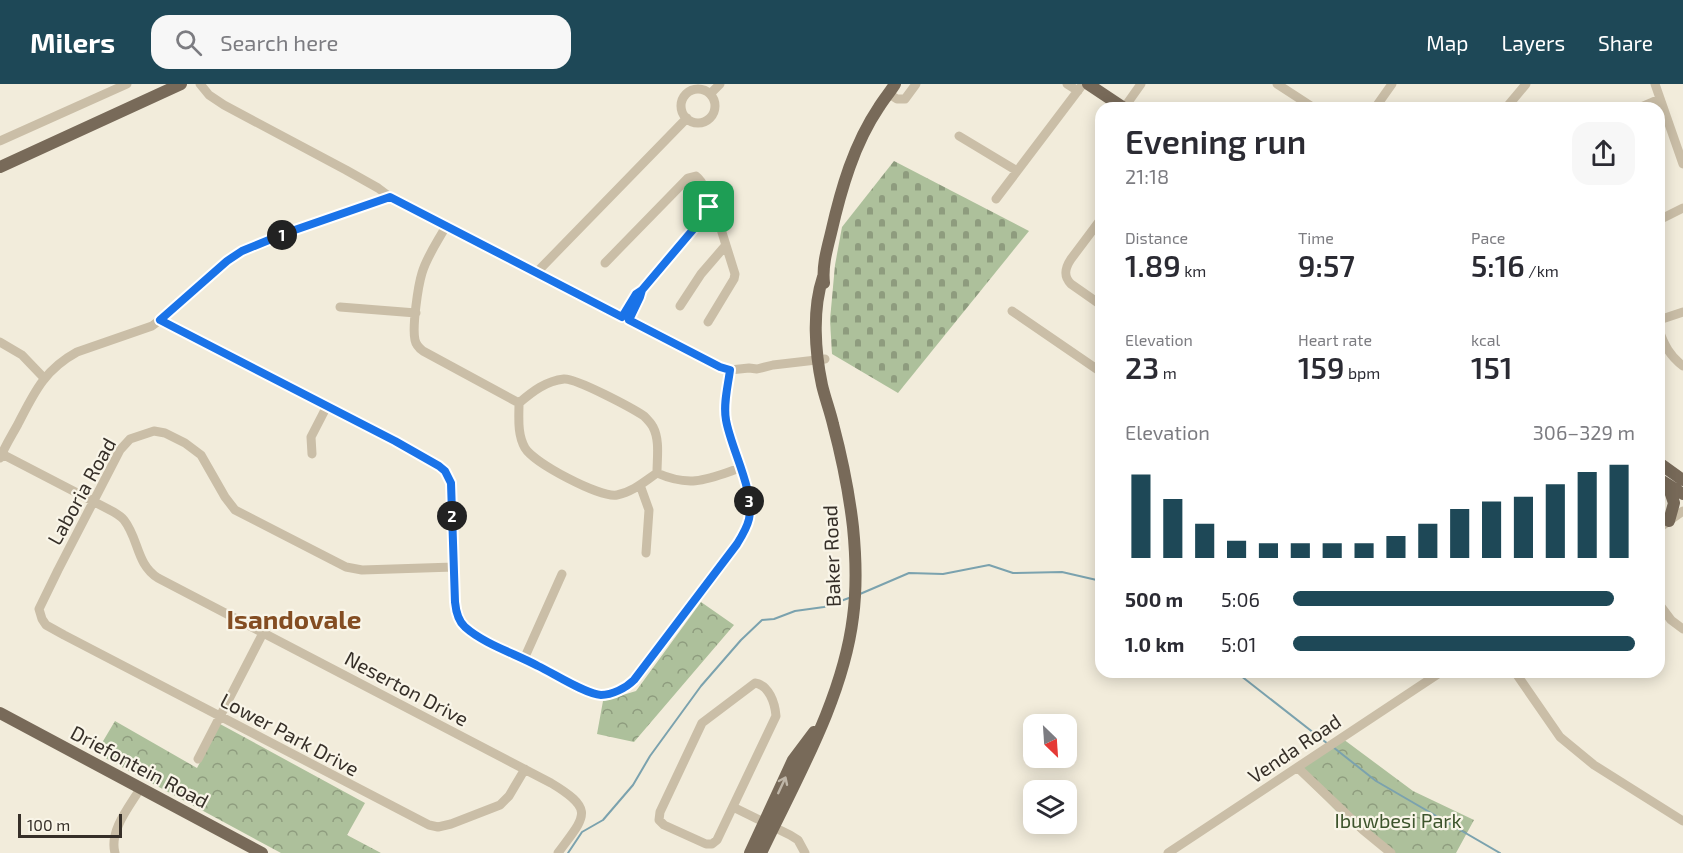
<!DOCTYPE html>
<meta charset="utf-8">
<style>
body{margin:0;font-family:"Exo 2",sans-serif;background:#f7f7f7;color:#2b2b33;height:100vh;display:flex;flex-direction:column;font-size:22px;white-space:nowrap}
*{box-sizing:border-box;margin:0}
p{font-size:20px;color:#7c7c81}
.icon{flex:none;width:33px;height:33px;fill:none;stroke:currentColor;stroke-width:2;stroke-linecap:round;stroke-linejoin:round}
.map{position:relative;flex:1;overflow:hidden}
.sheet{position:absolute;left:1095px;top:18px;width:570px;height:576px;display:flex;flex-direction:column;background:#fff;border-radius:18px;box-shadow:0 3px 15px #0003}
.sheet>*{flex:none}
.needle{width:39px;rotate:155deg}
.controls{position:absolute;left:1023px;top:630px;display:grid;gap:12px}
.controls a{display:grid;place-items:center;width:54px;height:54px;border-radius:12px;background:#fff;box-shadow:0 3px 15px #0003;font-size:30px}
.scale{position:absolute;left:18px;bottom:15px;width:104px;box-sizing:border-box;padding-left:6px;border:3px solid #362f28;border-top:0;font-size:16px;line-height:21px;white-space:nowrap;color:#362f28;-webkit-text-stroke:4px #f9f5e8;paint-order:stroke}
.pin{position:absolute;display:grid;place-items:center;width:51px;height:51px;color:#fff;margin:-26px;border-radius:12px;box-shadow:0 3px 9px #0006}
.km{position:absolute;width:30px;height:30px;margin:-15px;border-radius:50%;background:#222;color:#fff;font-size:16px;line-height:30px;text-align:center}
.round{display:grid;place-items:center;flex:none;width:63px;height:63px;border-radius:18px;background:#f7f7f7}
.headline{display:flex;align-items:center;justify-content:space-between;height:102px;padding:0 30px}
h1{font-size:33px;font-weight:600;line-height:45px}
.metrics{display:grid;grid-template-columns:repeat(3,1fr);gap:9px;height:102px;padding:6px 30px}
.metrics div{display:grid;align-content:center}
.metrics b{font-size:30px;font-weight:600}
.metrics small{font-size:16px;font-weight:400}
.metrics p{font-size:16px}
.chart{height:168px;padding:12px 30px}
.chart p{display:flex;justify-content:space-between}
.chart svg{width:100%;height:108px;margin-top:6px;stroke:#1e4857;stroke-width:6}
ul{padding:0 30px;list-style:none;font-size:20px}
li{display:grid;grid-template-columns:96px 72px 1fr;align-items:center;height:45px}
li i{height:15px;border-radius:8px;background:#1e4857}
header{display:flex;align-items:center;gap:36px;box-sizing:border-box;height:84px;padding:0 30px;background:#1e4857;color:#fff}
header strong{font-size:28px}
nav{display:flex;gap:33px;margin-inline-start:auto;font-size:21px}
.search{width:420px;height:54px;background:#f7f7f7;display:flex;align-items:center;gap:15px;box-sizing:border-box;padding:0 21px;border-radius:18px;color:#7c7c81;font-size:22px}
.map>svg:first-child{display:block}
</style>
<header>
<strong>Milers</strong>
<div class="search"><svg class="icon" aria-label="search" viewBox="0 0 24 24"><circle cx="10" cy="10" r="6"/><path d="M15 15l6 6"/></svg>Search here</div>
<nav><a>Map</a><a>Layers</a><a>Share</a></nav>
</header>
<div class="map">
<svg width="1683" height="769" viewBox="0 0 1683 769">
<defs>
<pattern id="cemetery-stones" width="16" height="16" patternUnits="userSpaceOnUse" patternTransform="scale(1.5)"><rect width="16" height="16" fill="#adc09b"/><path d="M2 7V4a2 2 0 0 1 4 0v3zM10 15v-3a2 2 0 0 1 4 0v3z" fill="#8e9c7e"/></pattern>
<pattern id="park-crowns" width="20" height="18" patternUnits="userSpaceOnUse" patternTransform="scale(1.5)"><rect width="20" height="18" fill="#adc09b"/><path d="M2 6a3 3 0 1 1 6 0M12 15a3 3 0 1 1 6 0" fill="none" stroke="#8e9c7e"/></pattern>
</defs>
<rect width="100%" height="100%" fill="#f2ecdb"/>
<path fill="url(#cemetery-stones)" d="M894,77L1029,147L898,309L832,270L830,236L835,181L842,143Z"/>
<path fill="url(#park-crowns)" d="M701,518L734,541L634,658L597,650L603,617L636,607Z
M115,637L197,684L220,640L365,719L347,751L381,769H281L96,669Z
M1339,652L1413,707L1474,736L1456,769H1386L1347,738L1293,683Z"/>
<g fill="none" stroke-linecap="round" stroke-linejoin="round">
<path stroke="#7ba2ae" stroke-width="2" d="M860,510L909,489L943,490L989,481L1013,489L1062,488L1101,497
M1236,588L1328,660
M1333,663L1376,697L1500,769
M568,769L582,748L603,736L633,701L650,672L701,602L741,556L762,536L774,535L795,527L824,523L849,514"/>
<path stroke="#cabea7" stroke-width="9" d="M200,0L209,11L224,21L346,86L378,104L390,113L720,283L730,286L749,284L757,285L773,281L825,275
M1067,0L1078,7
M1277,0L1314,24
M1655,0L1683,80
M681 22a17 17 0 1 1 34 0a17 17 0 1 1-34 0Z
M710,10L720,0
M889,10L897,15H905L916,0
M1124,24L1141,0
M1375,24L1392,0
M1506,24L1526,0
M1639,24L1660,15
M959,52L1017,87
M0,57L127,0
M996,115L1083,0
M1101,135L1071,175C1065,184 1063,192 1071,200L1101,221
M1659,136L1683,124
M446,142C438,157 427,172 422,189C418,202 412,243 415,256C416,261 419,264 423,267L519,319
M605,179L688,94L696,92C704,98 708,112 709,123
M537,188L687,34
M680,222L701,190L726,161
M340,223L416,229
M1012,227L1101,288
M622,233L636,210L642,206L702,135L701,132L702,126L709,123L715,127L716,133L713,137L709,138L702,135
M160,236L227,177L242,167L286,149L390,113
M629,236L641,212
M1659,236L1683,228
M708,238L734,195L735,190L720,142L715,135
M1659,246C1664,261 1670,272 1683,282
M0,258L22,271L44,294
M519,319C533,307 546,297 564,295C576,294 632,324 644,332C647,335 651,339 653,343C660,356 657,374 657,389
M519,319C519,333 517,350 525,364C534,379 600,414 617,411C633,408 645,397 657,389
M0,369L108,425C114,428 120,431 124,436C139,455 136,480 158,494L551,699C596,726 585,732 558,769
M312,370L311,353L327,322
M0,374C5,362 12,351 18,340C34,309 44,286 77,268L152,242L160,236L419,370C433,377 445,383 451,399L455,518C456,528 458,537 465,543C483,559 509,567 530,578C545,585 586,610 601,611C612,611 626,604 634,596L718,485L737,460L747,443L750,424L748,410L728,344L725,327L730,286
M657,389C691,404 708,395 740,384
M640,401L649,426L646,469
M1659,444L1683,427
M454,483L362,486L346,483L235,426L225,413L201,371L185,359L165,349L154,347L130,355L120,366L58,486L39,525L42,535L46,541L64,551L429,741L438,743L451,740L500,721L509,712L525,685
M1659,520L1671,536L1683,545
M524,575L562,490
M1515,588L1560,653L1594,681L1683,737
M755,599C769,601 775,619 776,632L717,756L712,760H706L664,741L659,736L660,728L702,639Z
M198,675L263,549
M1298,684L1363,746L1391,769
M733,723L790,751L798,756L805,769
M115,769C109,747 129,723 140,705
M1168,769L1441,588"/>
<path stroke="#786a59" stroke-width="12" d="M1088,0L1124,24
M0,83L181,0
M824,199C822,182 827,165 831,149C841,105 854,60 879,23C884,15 890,8 895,0
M1659,379L1683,396
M1659,395L1683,410
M1668,401L1674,419L1669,437
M0,629L262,769
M750,769L793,676L814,648
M761,769C796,695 843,615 853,533C857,503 856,473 853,443C849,408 842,374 833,340C830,327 825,314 822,301C815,268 812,226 823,193"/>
</g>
<defs><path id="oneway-shaft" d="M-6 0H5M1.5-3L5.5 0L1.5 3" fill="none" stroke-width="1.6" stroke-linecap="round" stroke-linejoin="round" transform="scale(1.5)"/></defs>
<use stroke="#bfb6a8" href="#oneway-shaft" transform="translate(782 701) rotate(-65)"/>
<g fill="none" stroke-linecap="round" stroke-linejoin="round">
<defs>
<path id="route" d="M709,123L702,126V135L642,206L636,210L622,233L390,113L286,149L242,167L227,177L160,236L395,357L439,382L445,387L451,399L455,518C456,528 458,537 465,543C484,560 516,570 538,582C553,589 585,610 601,611C612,611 626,604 634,596L737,460C742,452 747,444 749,435C755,407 731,365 726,336C723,320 728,302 730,286L720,283L629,236L640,213L642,206L702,135L709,138L713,137L716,133L715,127L709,123"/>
</defs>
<use href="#route" stroke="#fff" stroke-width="12"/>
<use href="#route" stroke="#1a73e8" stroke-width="8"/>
</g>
<g text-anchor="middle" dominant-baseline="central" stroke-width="4.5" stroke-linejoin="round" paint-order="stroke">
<g font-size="20" fill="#362f28" stroke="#f9f5e8">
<text transform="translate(81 407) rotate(-61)">Laboria Road</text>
<text transform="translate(831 472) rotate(-92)">Baker Road</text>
<text transform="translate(407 604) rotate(28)">Neserton Drive</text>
<text transform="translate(290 650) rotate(28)">Lower Park Drive</text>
<text transform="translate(1294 664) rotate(-34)">Venda Road</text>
<text transform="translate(140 682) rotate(28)">Driefontein Road</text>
</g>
<g font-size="20" fill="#3d542c" stroke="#f9f5e8">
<text x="1398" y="736">Ibuwbesi Park</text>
</g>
<g font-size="26" font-weight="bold" fill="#844d22" stroke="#f9f5e8">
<text x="294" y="534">Isandovale</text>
</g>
</g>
</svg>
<div class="controls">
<a><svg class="needle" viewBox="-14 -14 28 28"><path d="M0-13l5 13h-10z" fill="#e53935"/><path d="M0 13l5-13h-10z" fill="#7c7c81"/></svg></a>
<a><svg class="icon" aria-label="layers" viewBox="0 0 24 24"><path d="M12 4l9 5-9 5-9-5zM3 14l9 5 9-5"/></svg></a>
</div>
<div class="scale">100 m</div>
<div class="pin" style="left:709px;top:123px;background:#1e9e55"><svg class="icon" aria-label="arrive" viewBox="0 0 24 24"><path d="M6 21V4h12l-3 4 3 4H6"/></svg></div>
<b class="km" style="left:282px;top:151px">1</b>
<b class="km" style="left:452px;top:432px">2</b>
<b class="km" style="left:749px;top:417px">3</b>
<section class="sheet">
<div class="headline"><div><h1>Evening run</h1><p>21:18</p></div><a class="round"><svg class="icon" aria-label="share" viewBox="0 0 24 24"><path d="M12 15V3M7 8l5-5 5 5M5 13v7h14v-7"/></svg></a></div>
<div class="metrics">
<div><p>Distance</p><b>1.89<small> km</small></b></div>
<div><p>Time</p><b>9:57</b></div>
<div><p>Pace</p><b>5:16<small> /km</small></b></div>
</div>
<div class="metrics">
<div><p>Elevation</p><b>23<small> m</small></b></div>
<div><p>Heart rate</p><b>159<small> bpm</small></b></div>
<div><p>kcal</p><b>151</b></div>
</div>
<div class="chart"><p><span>Elevation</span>306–329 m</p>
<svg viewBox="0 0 160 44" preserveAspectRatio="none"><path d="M5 44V10M15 44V20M25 44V30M35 44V37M45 44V38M55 44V38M65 44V38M75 44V38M85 44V35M95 44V30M105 44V24M115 44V21M125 44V19M135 44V14M145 44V9M155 44V6"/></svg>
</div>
<ul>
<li><b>500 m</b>5:06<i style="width:94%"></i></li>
<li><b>1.0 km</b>5:01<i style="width:100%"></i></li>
</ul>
</section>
</div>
